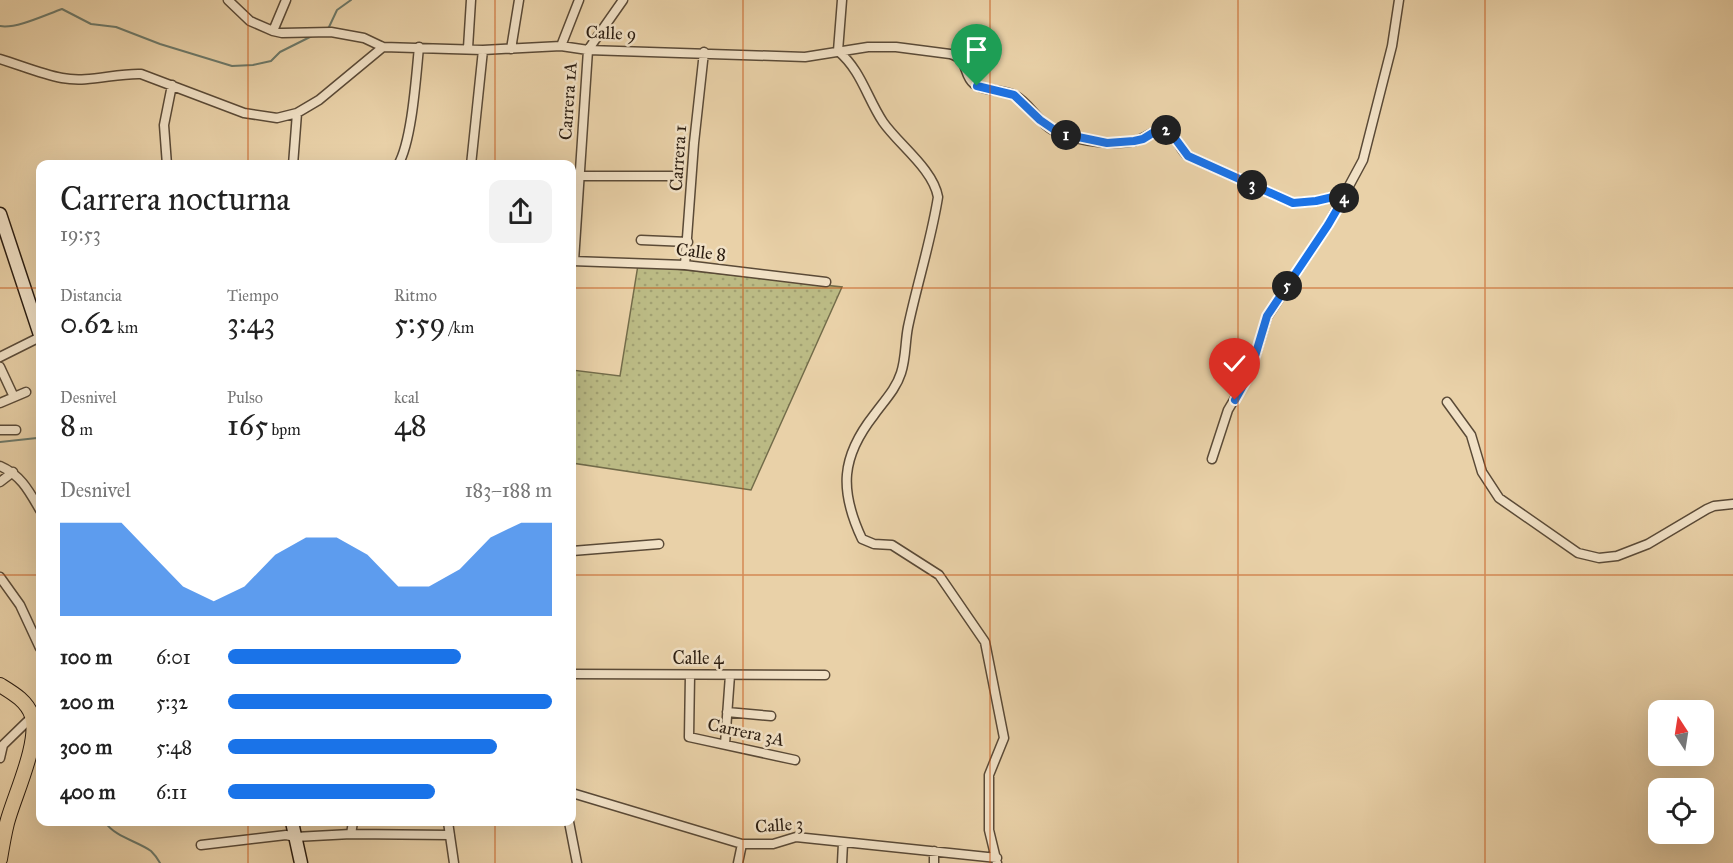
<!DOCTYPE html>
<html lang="es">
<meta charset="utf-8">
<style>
body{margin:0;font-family:"IM FELL Great Primer",serif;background:#f2f2f2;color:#222;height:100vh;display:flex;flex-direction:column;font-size:22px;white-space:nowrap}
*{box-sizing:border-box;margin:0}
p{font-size:20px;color:#767676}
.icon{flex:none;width:33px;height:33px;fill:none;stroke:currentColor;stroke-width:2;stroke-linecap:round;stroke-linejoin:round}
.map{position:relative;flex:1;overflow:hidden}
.panel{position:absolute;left:36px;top:160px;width:540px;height:666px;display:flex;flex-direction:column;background:#fff;border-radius:12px;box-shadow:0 6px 24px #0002}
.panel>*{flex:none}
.needle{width:39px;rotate:348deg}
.buttons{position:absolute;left:1648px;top:700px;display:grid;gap:12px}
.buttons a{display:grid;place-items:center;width:66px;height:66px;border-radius:12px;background:#fff;box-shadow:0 6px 24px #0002;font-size:30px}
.pin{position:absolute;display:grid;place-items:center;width:51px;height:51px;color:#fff;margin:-62px -26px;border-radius:50% 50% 50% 0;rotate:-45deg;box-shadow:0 0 6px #0007}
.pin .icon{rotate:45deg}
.km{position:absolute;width:30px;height:30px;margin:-15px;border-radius:50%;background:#222;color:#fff;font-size:16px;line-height:30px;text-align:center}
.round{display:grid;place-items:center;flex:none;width:63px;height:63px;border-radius:12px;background:#f2f2f2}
.head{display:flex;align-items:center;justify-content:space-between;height:102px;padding:0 24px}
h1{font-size:33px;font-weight:600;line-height:45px}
.metrics{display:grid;grid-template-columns:repeat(3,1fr);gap:9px;height:102px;padding:6px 24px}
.metrics div{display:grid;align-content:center}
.metrics b{font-size:30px;font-weight:600}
.metrics small{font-size:16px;font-weight:400}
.metrics p{font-size:16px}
.chart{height:168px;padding:12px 24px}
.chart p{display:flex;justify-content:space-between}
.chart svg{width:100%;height:108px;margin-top:6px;fill:#1a73e8;opacity:.7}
ul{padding:0 24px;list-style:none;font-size:20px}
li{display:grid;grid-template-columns:96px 72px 1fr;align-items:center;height:45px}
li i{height:15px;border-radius:8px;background:#1a73e8}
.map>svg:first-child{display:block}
</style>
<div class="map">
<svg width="1733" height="863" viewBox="0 0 1733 863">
<defs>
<pattern id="grass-dots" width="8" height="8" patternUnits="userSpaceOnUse" patternTransform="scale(1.5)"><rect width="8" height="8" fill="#bbba84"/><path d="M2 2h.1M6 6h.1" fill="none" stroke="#a19f71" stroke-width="1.8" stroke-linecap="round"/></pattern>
</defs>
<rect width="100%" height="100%" fill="#e9d1a8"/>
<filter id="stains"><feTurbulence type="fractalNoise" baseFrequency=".00333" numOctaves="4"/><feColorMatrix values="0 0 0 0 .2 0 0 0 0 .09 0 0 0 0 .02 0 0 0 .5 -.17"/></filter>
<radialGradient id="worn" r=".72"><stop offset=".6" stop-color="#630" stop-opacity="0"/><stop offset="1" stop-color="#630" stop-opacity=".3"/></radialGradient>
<path fill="url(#grass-dots)" stroke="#736c4a" stroke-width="1.5" d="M638,265L842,287L751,490L572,463V370L620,376Z"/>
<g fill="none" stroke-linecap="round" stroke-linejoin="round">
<path stroke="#6c796a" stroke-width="2" d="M0,26C16,29 45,15 62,9L91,24L116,27L160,44L232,66L253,65L271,61L280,52L314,35
M327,29L329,27L337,10L351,0
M0,442L37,438L40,443
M105,822C115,837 137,841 151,851C154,854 158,859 160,863"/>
<defs>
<path id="street" d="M228,0L250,21L273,31L282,33L331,32L364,38L383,47L483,50L561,46L588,50L805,57L868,47H896L950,54C970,60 962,74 974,84C985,92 1002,89 1014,95C1031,103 1039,126 1059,133C1082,141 1111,146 1135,141C1147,139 1157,125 1168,131C1178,136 1179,150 1188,156L1293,203L1316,201L1346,194
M273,31L286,0
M561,46L579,0
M468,48L471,0
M511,49L519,0
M588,50L623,0
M838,51C861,70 867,98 883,122C899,145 933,169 938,197C931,241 917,284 908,327C905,342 906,358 901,373C896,389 884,401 874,415C841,457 839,490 862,539L874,544L892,545L939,575L985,642L1004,738L989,775V830L997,863
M838,51L842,0
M0,59C20,65 41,74 62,78C89,83 115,73 141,74L244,113L277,118L297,113L319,100L383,47
M167,165L164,125L172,85
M293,165L297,113
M398,165C412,141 416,77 419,47
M471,165L483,50
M579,176H672
M641,240L688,242
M572,261L685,265L826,282
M574,261L588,50
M685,265L694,143L704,52
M0,357L40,337
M0,367L14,397
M1447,402L1471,435L1482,472L1499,498L1578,553L1599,558L1617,556L1648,544L1707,509L1714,506L1733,504
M0,403L26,392
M0,430H16
M1212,459L1228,410L1250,373L1267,317L1328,225L1363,160L1392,46L1399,0
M0,466C21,475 29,491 40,510
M0,482L13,472
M572,551L659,544
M0,577L20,605L40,648
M572,674L825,675
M690,675L689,737L795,760
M727,712L771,716
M725,744L730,675
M0,758L3,745L40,709
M572,793L742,844H773L796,837L997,858
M448,822L454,863
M569,822L577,863
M351,834L353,822
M201,845L286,835L295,837L351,834L450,835
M738,863L742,844
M842,863L843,843
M934,863V851"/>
<path id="secondary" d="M0,214L40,335
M292,822L301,863"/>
<path id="primary" d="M0,685C13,693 27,701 32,716C40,743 14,796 7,823C4,835 2,847 0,859"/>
</defs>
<use href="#street" stroke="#5a4a37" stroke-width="11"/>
<use href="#secondary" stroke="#2b1d11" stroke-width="15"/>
<use href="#primary" stroke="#2b1d11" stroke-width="16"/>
<use href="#street" stroke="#f1e1c6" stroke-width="8"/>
<use href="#secondary" stroke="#f1e1c6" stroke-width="12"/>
<use href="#primary" stroke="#e9d1a8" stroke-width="14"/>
</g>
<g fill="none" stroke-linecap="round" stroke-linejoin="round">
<defs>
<path id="route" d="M977,86L1014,95L1040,120L1059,133L1107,143L1134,141L1143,139L1159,129L1165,130L1171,133L1188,156L1293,203L1316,201L1346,194L1328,225L1267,316L1250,373L1235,400"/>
</defs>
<use href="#route" stroke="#fff" stroke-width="12"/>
<use href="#route" stroke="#1a73e8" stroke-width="8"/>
</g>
<path fill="none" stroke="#c24d0d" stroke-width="1.5" stroke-opacity="0.55" d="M248,0V165M495,0V165M743,0V863M990,0V863M1238,0V863M1485,0V863M0,288H40M572,288H1733M0,575H40M572,575H1733M248,822V863M495,822V863"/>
<g text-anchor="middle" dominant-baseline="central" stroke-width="5" stroke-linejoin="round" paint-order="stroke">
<g font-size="18" fill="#2b1d11" stroke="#f1e1c6">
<text transform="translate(611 33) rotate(2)">Calle 9</text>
<text transform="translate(568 101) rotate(-86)">Carrera 1A</text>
<text transform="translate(678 158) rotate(-86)">Carrera 1</text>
<text transform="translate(701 252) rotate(7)">Calle 8</text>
<text x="698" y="658">Calle 4</text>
<text transform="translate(746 732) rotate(12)">Carrera 3A</text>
<text transform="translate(779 825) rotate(-4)">Calle 3</text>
</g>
</g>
<rect width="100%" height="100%" filter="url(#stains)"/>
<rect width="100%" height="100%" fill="url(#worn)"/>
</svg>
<div class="buttons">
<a><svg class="needle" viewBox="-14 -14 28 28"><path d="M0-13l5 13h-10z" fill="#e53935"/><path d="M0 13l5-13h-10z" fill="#767676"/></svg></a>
<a><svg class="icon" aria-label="locate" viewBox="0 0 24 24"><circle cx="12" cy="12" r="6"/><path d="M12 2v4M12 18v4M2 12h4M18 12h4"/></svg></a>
</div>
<div class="pin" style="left:977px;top:86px;background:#1e9e55"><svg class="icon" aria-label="arrive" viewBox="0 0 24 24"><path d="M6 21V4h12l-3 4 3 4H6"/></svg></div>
<div class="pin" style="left:1235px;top:400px;background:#d93025"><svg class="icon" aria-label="check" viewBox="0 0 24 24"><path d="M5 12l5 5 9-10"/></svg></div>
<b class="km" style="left:1066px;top:135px">1</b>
<b class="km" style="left:1166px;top:130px">2</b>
<b class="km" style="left:1252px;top:185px">3</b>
<b class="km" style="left:1344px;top:198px">4</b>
<b class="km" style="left:1287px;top:286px">5</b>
<section class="panel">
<div class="head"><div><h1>Carrera nocturna</h1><p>19:53</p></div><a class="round"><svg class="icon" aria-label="share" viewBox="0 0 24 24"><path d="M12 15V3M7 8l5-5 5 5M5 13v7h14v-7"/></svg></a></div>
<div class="metrics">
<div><p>Distancia</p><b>0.62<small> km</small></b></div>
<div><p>Tiempo</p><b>3:43</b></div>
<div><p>Ritmo</p><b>5:59<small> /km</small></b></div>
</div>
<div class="metrics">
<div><p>Desnivel</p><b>8<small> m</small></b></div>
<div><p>Pulso</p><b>165<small> bpm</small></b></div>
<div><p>kcal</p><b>48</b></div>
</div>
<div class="chart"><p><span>Desnivel</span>183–188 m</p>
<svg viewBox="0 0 160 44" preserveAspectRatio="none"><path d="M0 44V6L10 6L20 6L30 19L40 32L50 38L60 32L70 19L80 12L90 12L100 19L110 32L120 32L130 25L140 12L150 6L160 6V44z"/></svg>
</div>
<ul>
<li><b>100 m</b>6:01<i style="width:72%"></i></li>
<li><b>200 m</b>5:32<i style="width:100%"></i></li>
<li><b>300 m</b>5:48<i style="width:83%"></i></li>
<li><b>400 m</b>6:11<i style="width:64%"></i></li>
</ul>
</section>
</div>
